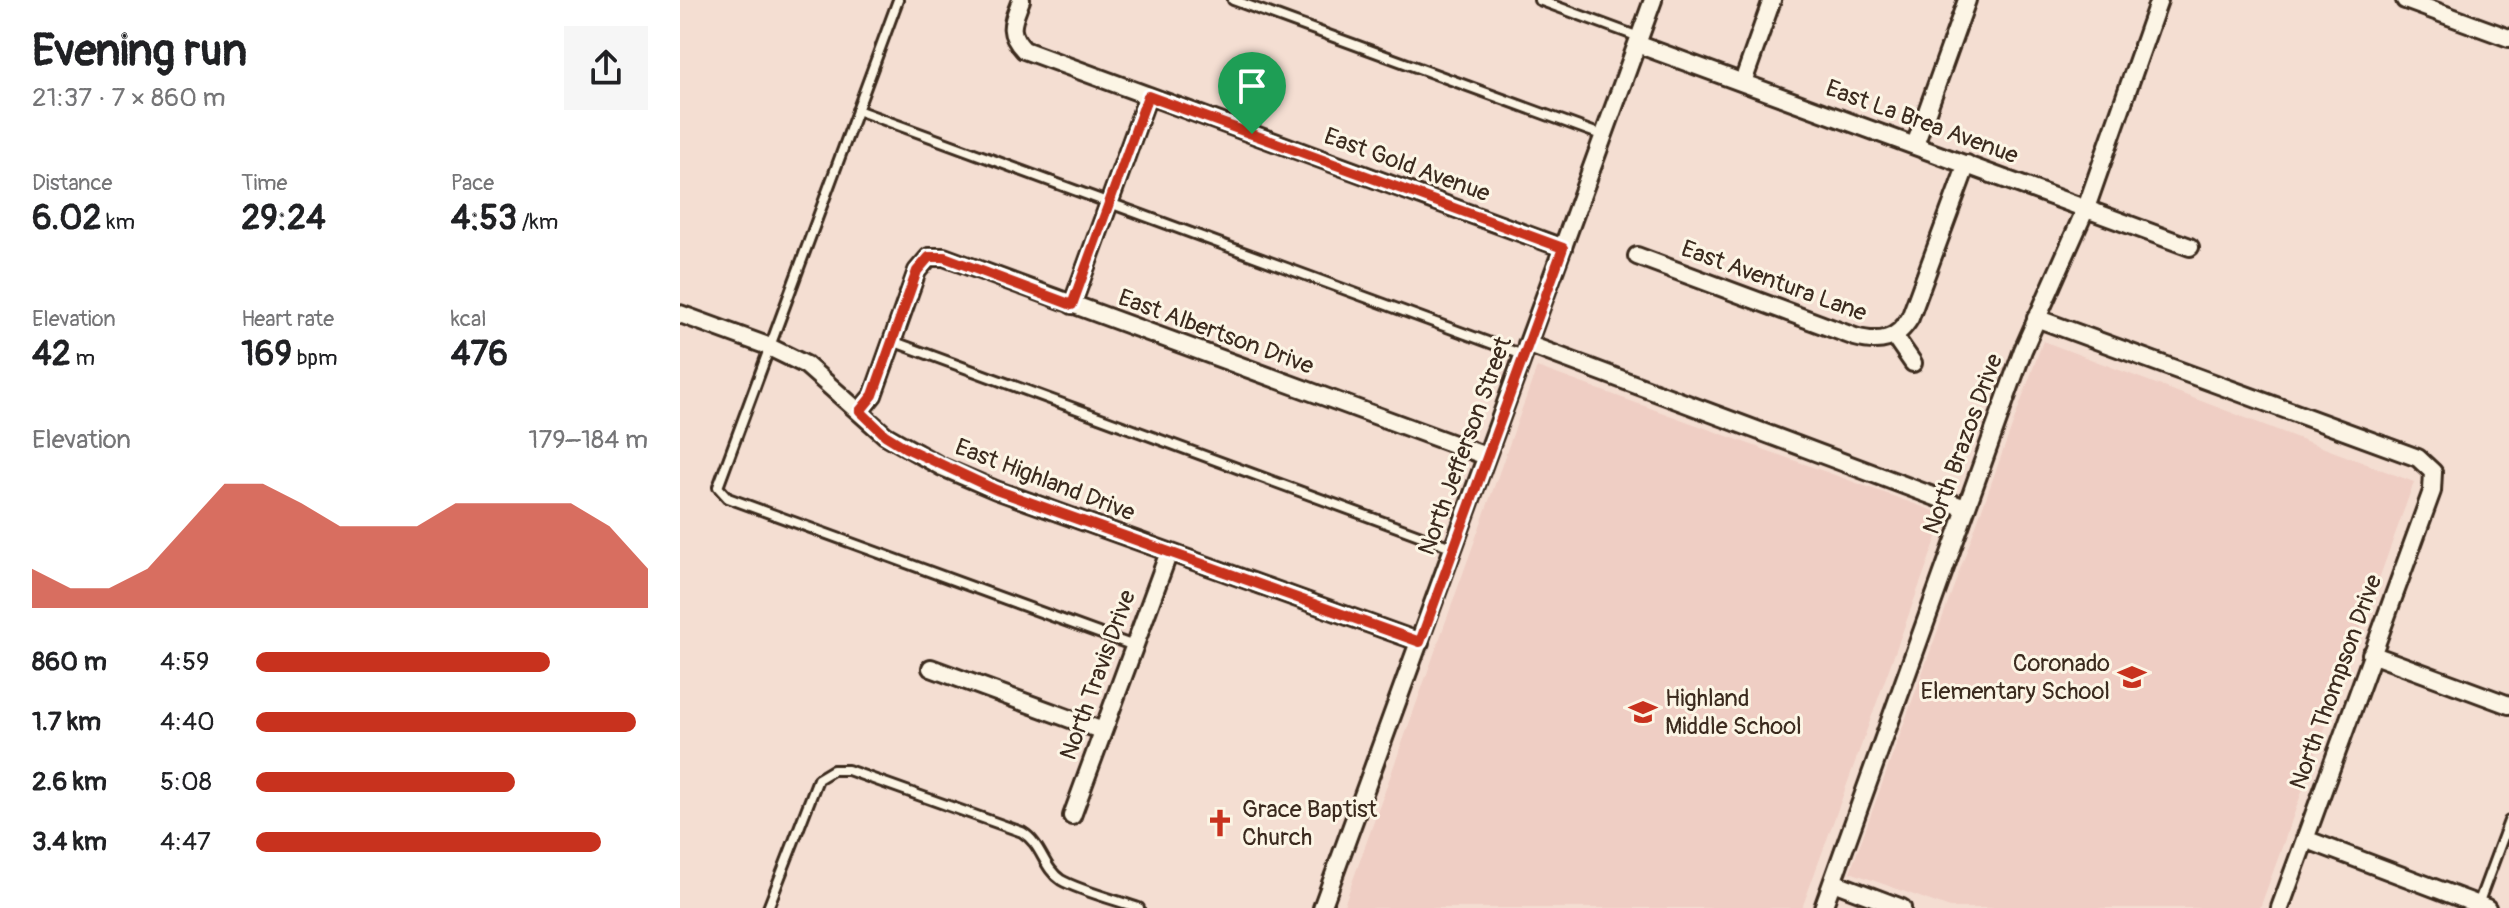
<!DOCTYPE html>
<meta charset="utf-8">
<style>
body{margin:0;font-family:Pangolin,sans-serif;background:#f6f6f6;color:#202124;height:100vh;display:flex;flex-direction:column;font-size:30px;white-space:nowrap}
*{box-sizing:border-box;margin:0}
p{font-size:26px;color:#757577}
.icon{flex:none;width:44px;height:44px;fill:none;stroke:currentColor;stroke-width:2;stroke-linecap:round;stroke-linejoin:round}
.map{position:relative;flex:1;overflow:hidden}
.drawer{display:flex;flex-direction:column;background:#fff;width:680px}
.drawer>*{flex:none}
.pin{position:absolute;display:grid;place-items:center;width:68px;height:68px;color:#fff;margin:-82px -34px;border-radius:50% 50% 50% 0;rotate:-45deg;box-shadow:0 0 8px #0007}
.pin .icon{rotate:45deg}
.round{display:grid;place-items:center;flex:none;width:84px;height:84px;border-radius:0px;background:#f6f6f6}
.overview{display:flex;align-items:center;justify-content:space-between;height:136px;padding:0 32px}
h1{font-size:44px;font-weight:800;line-height:60px}
.stats{display:grid;grid-template-columns:repeat(3,1fr);gap:12px;height:136px;padding:8px 32px}
.stats div{display:grid;align-content:center}
.stats b{font-size:34px;font-weight:800}
.stats small{font-size:22px;font-weight:400}
.stats p{font-size:22px}
.chart{height:224px;padding:16px 32px}
.chart p{display:flex;justify-content:space-between}
.chart svg{width:100%;height:144px;margin-top:8px;fill:#c8321e;opacity:.7}
ul{padding:0 32px;list-style:none;font-size:26px}
li{display:grid;grid-template-columns:128px 96px 1fr;align-items:center;height:60px}
li i{height:20px;border-radius:10px;background:#c8321e}
main{display:flex;flex:1;min-height:0}
.map>svg:first-child{display:block}
</style>
<main>
<section class="drawer">
<div class="overview"><div><h1>Evening run</h1><p>21:37 · 7 × 860 m</p></div><a class="round"><svg class="icon" aria-label="share" viewBox="0 0 24 24"><path d="M12 15V3M7 8l5-5 5 5M5 13v7h14v-7"/></svg></a></div>
<div class="stats">
<div><p>Distance</p><b>6.02<small> km</small></b></div>
<div><p>Time</p><b>29:24</b></div>
<div><p>Pace</p><b>4:53<small> /km</small></b></div>
</div>
<div class="stats">
<div><p>Elevation</p><b>42<small> m</small></b></div>
<div><p>Heart rate</p><b>169<small> bpm</small></b></div>
<div><p>kcal</p><b>476</b></div>
</div>
<div class="chart"><p><span>Elevation</span>179–184 m</p>
<svg viewBox="0 0 160 44" preserveAspectRatio="none"><path d="M0 44V32L10 38L20 38L30 32L40 19L50 6L60 6L70 12L80 19L90 19L100 19L110 12L120 12L130 12L140 12L150 19L160 32V44z"/></svg>
</div>
<ul>
<li><b>860 m</b>4:59<i style="width:75%"></i></li>
<li><b>1.7 km</b>4:40<i style="width:97%"></i></li>
<li><b>2.6 km</b>5:08<i style="width:66%"></i></li>
<li><b>3.4 km</b>4:47<i style="width:88%"></i></li>
</ul>
</section>
<div class="map">
<svg width="1829" height="908" viewBox="0 0 1829 908">
<rect width="100%" height="100%" fill="#f4ded2"/>
<filter id="ink" filterUnits="userSpaceOnUse"><feTurbulence type="fractalNoise" baseFrequency=".0125" numOctaves="2"/><feDisplacementMap in="SourceGraphic" scale="16" xChannelSelector="R" yChannelSelector="G"/><feConvolveMatrix kernelMatrix="1 2 1 2 8 2 1 2 1" color-interpolation-filters="sRGB"/></filter>
<g filter="url(#ink)">
<path fill="#efcec4" d="M1363,341L1734,482L1580,908H1270L1170,872Z
M857,367L1265,515L1122,908H663Z"/>
<g fill="none" stroke-linecap="round" stroke-linejoin="round">
<defs>
<path id="service" d="M218,0L38,487L48,498L454,646
M553,0L924,136
M859,0L959,37
M177,110L843,355
M212,341L774,548
M1797,907L1829,821
M88,908L138,779L153,770H168L342,832C362,844 363,868 381,880C398,890 439,901 459,908"/>
<path id="minor" d="M341,0C333,22 326,31 344,50L883,248
M1725,0L1829,38
M957,44L1510,247
M1063,82L1092,0
M1235,145L1287,0
M957,256L1175,337C1200,344 1217,340 1230,318L1287,164
M392,305L468,96
M0,314L85,345L126,365L205,435L262,467L316,490L740,642
M1356,318L1738,458L1753,472L1752,491L1600,908
M1215,337L1233,363
M847,344L1285,508
M180,411L193,395L237,271L249,257H264L806,456
M1691,654L1829,705
M251,668L423,731
M392,816L489,552
M1625,839L1807,908
M1153,882L1222,908
M642,908L973,0
M1143,908L1343,350L1406,208L1479,0"/>
</defs>
<use href="#service" stroke="#3b2a1e" stroke-width="14"/>
<use href="#minor" stroke="#3b2a1e" stroke-width="22"/>
<use href="#service" stroke="#fcf5e5" stroke-width="8"/>
<use href="#minor" stroke="#fcf5e5" stroke-width="16"/>
</g>
</g>
<g fill="none" stroke-linecap="round" stroke-linejoin="round" filter="url(#ink)">
<defs>
<path id="route" d="M468,96L883,248L740,642L316,490L226,448L205,435L180,411L193,395L237,271L249,257H264L392,305Z"/>
</defs>
<use href="#route" stroke="#fff" stroke-width="16"/>
<use href="#route" stroke="#c8321e" stroke-width="10"/>
</g>
<defs>
<symbol id="school-bare" viewBox="-9 -9 18 18"><path d="M0-5L7-2L0 1L-7-2ZM-4 1L0 2.5L4 1V4Q0 6-4 4Z" fill="#c8321e" stroke="#fcf5e5" stroke-width="2.5" paint-order="stroke"/></symbol>
<symbol id="church-bare" viewBox="-9 -9 18 18"><path d="M-1.2-6h2.4v3.5h3.3v2.4h-3.3V6h-2.4V-.1h-3.3v-2.4h3.3Z" fill="#c8321e" stroke="#fcf5e5" stroke-width="2.5" paint-order="stroke"/></symbol>
</defs>
<g fill-rule="evenodd">
<use href="#school-bare" x="1432" y="657" width="40" height="40"/>
<use href="#school-bare" x="943" y="692" width="40" height="40"/>
<use href="#church-bare" x="520" y="803" width="40" height="40"/>
</g>
<g text-anchor="middle" dominant-baseline="central" stroke-width="6" stroke-linejoin="round" paint-order="stroke">
<g font-size="24" fill="#3b2a1e" stroke="#fcf5e5">
<text transform="translate(1242 122) rotate(20)">East La Brea Avenue</text>
<text transform="translate(727 165) rotate(20)">East Gold Avenue</text>
<text transform="translate(1094 281) rotate(20)">East Aventura Lane</text>
<text transform="translate(536 332) rotate(20)">East Albertson Drive</text>
<text transform="translate(1283 444) rotate(-70)">North Brazos Drive</text>
<text transform="translate(785 446) rotate(-70)">North Jefferson Street</text>
<text transform="translate(365 480) rotate(21)">East Highland Drive</text>
<text transform="translate(418 675) rotate(-70)">North Travis Drive</text>
<text transform="translate(1656 682) rotate(-70)">North Thompson Drive</text>
</g>
<g font-size="24" fill="#3b2a1e" stroke="#fcf5e5" text-anchor="start">
<text x="1430" y="663" text-anchor="end">Coronado<tspan x="1430" dy="28">Elementary School</tspan></text>
<text x="985" y="698">Highland<tspan x="985" dy="28">Middle School</tspan></text>
<text x="562" y="809">Grace Baptist<tspan x="562" dy="28">Church</tspan></text>
</g>
</g>
</svg>
<div class="pin" style="left:572px;top:134px;background:#1e9e55"><svg class="icon" aria-label="arrive" viewBox="0 0 24 24"><path d="M6 21V4h12l-3 4 3 4H6"/></svg></div>
</div>
</main>
